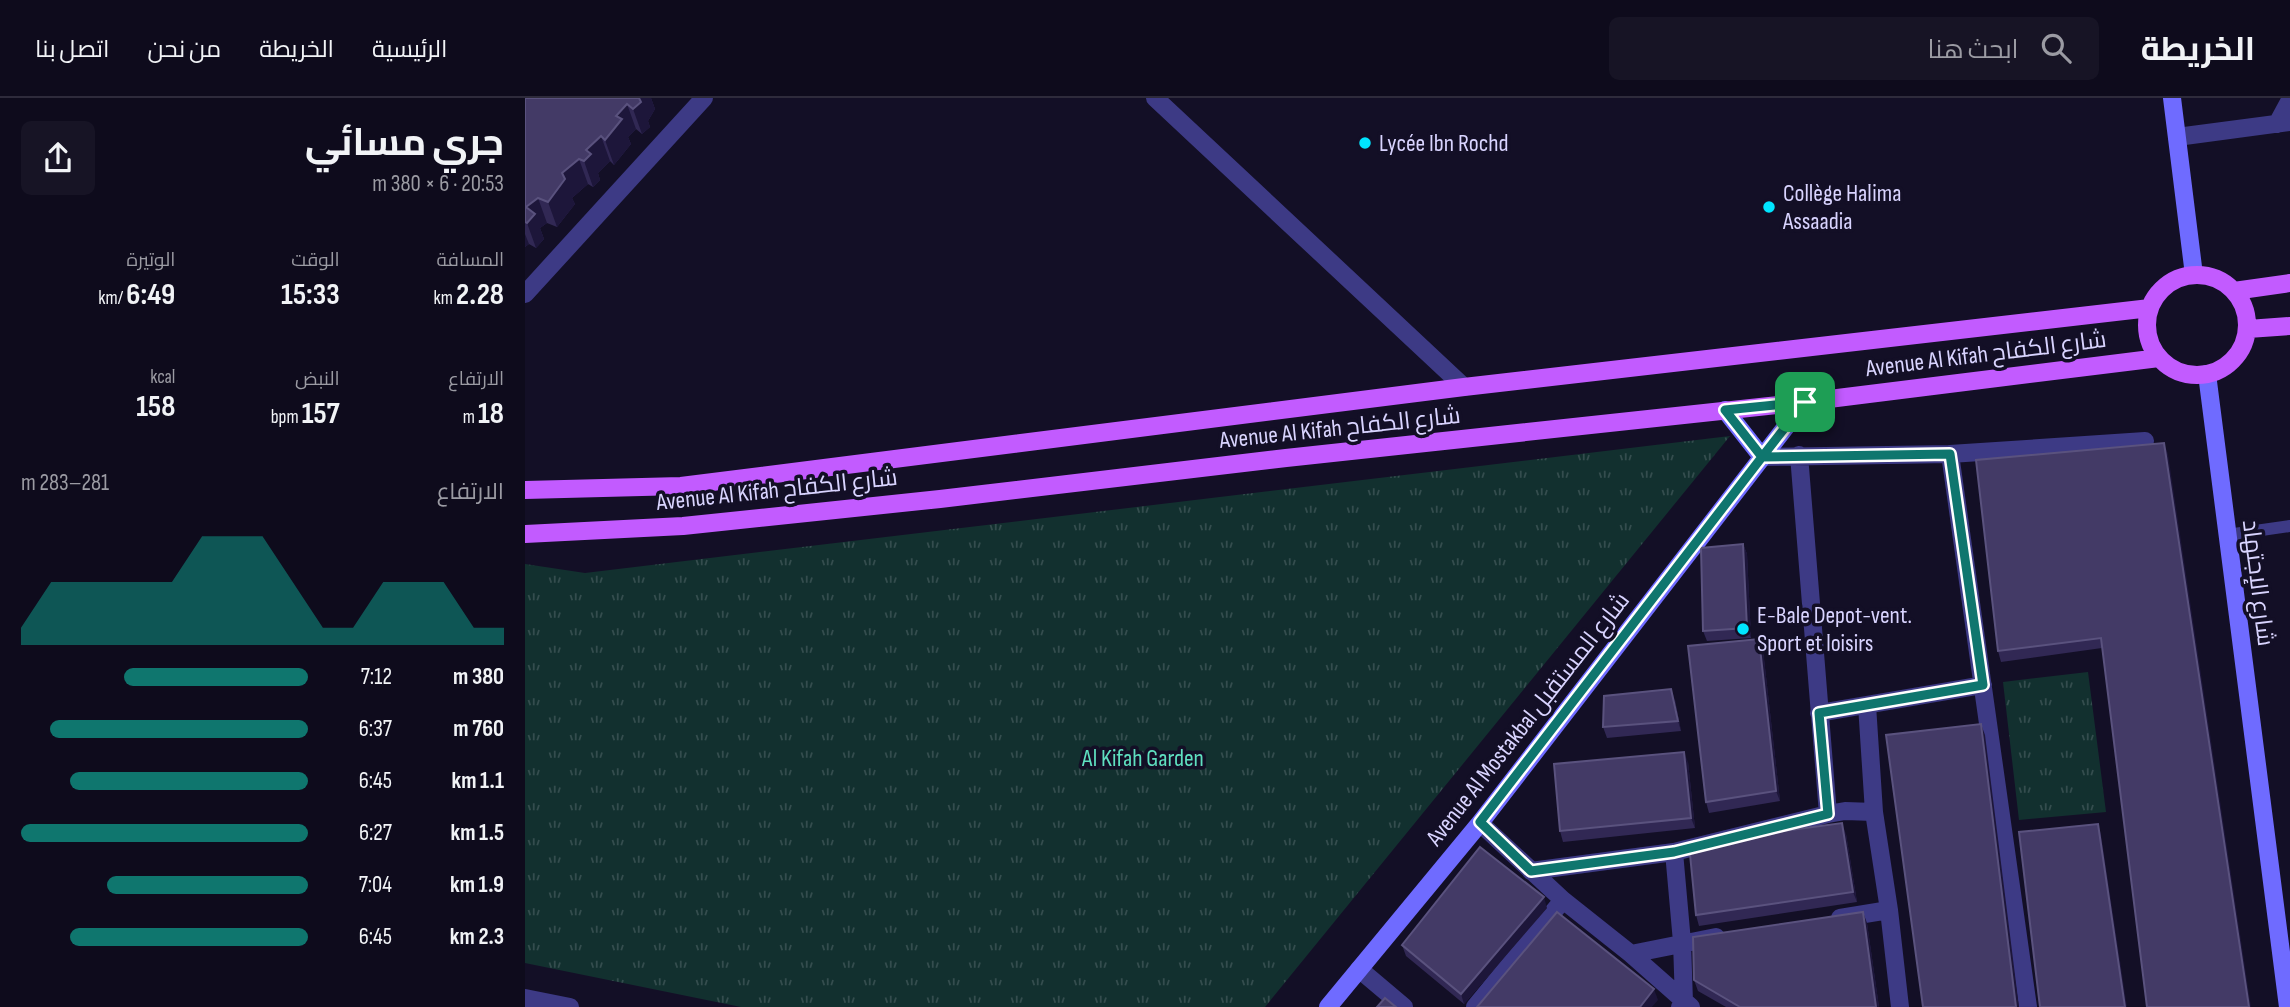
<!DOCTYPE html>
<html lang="ar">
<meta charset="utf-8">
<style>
body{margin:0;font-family:"Sofia Sans Condensed",Cairo,sans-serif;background:#171425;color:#f1f3f6;direction:rtl;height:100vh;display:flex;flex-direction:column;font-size:26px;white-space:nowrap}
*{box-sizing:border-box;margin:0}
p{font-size:23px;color:#9b9ba3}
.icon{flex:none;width:38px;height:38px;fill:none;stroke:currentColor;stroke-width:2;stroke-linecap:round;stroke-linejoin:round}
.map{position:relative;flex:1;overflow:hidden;direction:ltr}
.side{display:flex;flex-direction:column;background:#0e0b1c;width:525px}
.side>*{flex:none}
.pin{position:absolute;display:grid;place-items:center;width:60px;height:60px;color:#fff;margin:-30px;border-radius:14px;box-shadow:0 4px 10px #0006}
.round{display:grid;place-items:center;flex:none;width:74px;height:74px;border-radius:10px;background:#171425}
.summary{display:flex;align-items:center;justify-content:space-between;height:119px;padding:0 21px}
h1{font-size:38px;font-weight:700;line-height:52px}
.figures{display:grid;grid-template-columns:repeat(3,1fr);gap:10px;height:119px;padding:7px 21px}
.figures div{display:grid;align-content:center}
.figures b{font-size:30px;font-weight:700}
.figures small{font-size:19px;font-weight:400}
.figures p{font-size:19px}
.chart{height:196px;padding:14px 21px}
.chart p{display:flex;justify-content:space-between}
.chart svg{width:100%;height:126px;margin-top:7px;fill:#0f766e;opacity:.7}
ul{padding:0 21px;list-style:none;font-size:23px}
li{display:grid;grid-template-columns:112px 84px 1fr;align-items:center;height:52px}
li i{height:18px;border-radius:9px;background:#0f766e}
header{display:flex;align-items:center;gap:42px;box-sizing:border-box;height:98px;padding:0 35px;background:#0e0b1c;border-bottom:2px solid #2e2b3b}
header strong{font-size:33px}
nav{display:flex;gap:38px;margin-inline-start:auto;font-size:24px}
.search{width:490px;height:63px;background:#171425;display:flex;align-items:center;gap:18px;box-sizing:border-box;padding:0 24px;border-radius:10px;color:#9b9ba3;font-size:26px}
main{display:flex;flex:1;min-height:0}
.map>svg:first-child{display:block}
</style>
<header>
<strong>الخريطة</strong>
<div class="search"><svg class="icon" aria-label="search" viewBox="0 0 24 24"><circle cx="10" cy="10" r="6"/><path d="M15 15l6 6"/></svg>ابحث هنا</div>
<nav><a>الرئيسية</a><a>الخريطة</a><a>من نحن</a><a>اتصل بنا</a></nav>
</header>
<main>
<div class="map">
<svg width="1765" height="909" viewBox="0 0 1765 909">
<defs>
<pattern id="park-tufts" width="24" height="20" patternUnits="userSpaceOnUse" patternTransform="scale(1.75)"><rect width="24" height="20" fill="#12302f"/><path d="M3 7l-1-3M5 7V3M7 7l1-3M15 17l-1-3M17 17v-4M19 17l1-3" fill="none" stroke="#344d4e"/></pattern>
</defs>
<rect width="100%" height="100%" fill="#130f26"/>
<path fill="url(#park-tufts)" d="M1205,338L740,909H216L0,865V466L60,475Z
M1563,574L1581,714L1494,722L1478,584Z"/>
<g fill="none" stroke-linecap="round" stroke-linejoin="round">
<path stroke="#3d3a85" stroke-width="12" d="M1702,437L1765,428"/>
<path stroke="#3d3a85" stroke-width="18" d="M630,0L939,289
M1752,26L1765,2
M1652,39L1765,24
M0,196L179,0
M1425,356L1503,909
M1274,357L1303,716L1320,713L1349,714L1364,812L1375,909
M1237,359L1425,356L1620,343
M1342,607L1349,714
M1294,615L1458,587
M955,725L1038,802L1106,856L1166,909
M1149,754L1157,844L1159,904L1155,909
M1006,773L1149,754L1303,716
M1315,820L1364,812
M1106,856L1191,839
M834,871L879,909
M0,900L45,909
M950,909L1038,802"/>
<path stroke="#6f6bff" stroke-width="18" d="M1647,0L1669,177
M1682,276L1763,909
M1200,312L1237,359
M803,909L955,725L1280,304"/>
<path stroke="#c25bff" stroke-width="18" d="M1622 227a50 50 0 1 1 100 0a50 50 0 1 1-100 0Z
M1709,193L1765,185
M1723,231L1765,228
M0,392L156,388L939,289L1625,210
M0,436L158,428L415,401L761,360L1280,304L1634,260"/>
</g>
<path fill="#312854" d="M0,0H126L130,11L123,23L125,29L117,36L111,31L103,39L106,46L89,67L85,63L73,75L75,82L68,89L63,86L47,100L50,106L32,129L22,125L15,130L19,141L11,150L4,146L0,149Z
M1643,356L1577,550L1476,564L1473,553Z
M1218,446L1222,456L1226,540L1182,543L1178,533Z
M1234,541L1238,552L1255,703L1184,715L1181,704Z
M1150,602L1156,633L1082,640L1078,629Z
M1163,664L1170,730L1038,744L1035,733Z
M1321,736L1332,804L1174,828L1171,817Z
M1022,810L939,906L881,858L877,847Z
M1342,825L1354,909H1201L1173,893L1169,882Z"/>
<path fill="#1d163a" d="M114,0H126L130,11L123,23L125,29L117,36L108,11Z
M102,6L111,31L103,39L106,46L89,67L80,42L91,18Z
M76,38L85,63L73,75L75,82L68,89L59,63L61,52Z
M54,61L63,86L47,100L50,106L32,129L23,104L37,75Z
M13,100L22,125L15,130L19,141L11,150L2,125L1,109Z
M0,136L4,146L0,149Z
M1639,345L1643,356L1726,909H1724Z
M1218,446L1222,456L1226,540L1222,530Z
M1234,541L1238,552L1255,703L1251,693Z
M1146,591L1150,602L1156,633L1153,623Z
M1456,626L1460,637L1494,909H1491Z
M1159,654L1163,664L1170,730L1166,720Z
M1317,725L1321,736L1332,804L1328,794Z
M1573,726L1576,736L1602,909H1600Z
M1019,799L1022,810L939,906L936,896Z
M1338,814L1342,825L1354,909H1351Z
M1129,891L1133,902L1127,909H1115Z"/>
<path fill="#433a66" stroke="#5a527e" stroke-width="2" d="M0,0H114L116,4L108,11L102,6L91,18L97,21L80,42L76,38L61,52L66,56L59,63L54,61L37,75L40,81L23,104L13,100L1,109L10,116L2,125L0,124Z
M1639,345L1724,909H1622L1576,540L1473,553L1451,362Z
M1218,446L1222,530L1178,533L1176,450Z
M1234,541L1251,693L1181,704L1163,548Z
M1146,591L1153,623L1078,629L1079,598Z
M1456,626L1491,909H1398L1361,637Z
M1159,654L1166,720L1035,733L1029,666Z
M1317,725L1328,794L1171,817L1164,746Z
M1573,726L1600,909H1515L1494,734Z
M955,749L1019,799L936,896L877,847Z
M1032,814L1129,891L1115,909H952Z
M1338,814L1351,909H1215L1169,882L1168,839Z
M860,900L871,909H852Z"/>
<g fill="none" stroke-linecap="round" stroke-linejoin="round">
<defs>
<path id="route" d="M1280,304L1200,312L1237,359L955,724L1006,773L1149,754L1303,716L1294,615L1458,587L1425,356L1237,359L1280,304"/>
</defs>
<use href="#route" stroke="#fff" stroke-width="14"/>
<use href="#route" stroke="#0f766e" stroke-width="9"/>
</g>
<g fill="#00e5ff" stroke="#130f26" stroke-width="2.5">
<circle cx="840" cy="45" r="7"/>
<circle cx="1244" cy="109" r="7"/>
<circle cx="1218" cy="531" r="7"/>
</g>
<g text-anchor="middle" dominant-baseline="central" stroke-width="7" stroke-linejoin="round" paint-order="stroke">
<g font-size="24" fill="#d9d4ff" stroke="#130f26" text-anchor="start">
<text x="854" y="45">Lycée Ibn Rochd</text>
<text x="1258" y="95">Collège Halima<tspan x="1258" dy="28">Assaadia</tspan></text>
<text x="1232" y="517">E-Bale Depot-vent.<tspan x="1232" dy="28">Sport et loisirs</tspan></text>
</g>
<g font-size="24" fill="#d9d4ff" stroke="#130f26">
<text transform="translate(1461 256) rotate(-7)">Avenue Al Kifah شارع الكفاح</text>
<text transform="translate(815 330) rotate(-6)">Avenue Al Kifah شارع الكفاح</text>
<text transform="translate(252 392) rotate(-6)">Avenue Al Kifah شارع الكفاح</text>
<text transform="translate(1733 485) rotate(83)">شارع الإجتهاد</text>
<text transform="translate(1003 621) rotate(-52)">Avenue Al Mostakbal شارع المستقبل</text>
</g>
<g font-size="24" fill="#5fe0c0" stroke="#130f26">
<text x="618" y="660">Al Kifah Garden</text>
</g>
</g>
</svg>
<div class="pin" style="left:1280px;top:304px;background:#1e9e55"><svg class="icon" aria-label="arrive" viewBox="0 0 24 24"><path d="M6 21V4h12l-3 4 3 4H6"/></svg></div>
</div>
<section class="side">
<div class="summary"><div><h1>جري مسائي</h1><p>20:53 · 6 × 380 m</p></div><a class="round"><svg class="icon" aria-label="share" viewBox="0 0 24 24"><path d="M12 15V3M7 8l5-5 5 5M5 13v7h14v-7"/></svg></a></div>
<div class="figures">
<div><p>المسافة</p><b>2.28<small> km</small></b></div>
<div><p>الوقت</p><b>15:33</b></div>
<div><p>الوتيرة</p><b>6:49<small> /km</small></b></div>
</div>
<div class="figures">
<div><p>الارتفاع</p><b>18<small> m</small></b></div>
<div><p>النبض</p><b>157<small> bpm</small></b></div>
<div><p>kcal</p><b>158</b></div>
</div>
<div class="chart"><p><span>الارتفاع</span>281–283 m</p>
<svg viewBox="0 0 160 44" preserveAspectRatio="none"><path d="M0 44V38L10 22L20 22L30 22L40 22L50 22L60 6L70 6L80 6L90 22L100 38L110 38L120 22L130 22L140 22L150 38L160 38V44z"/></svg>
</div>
<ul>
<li><b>380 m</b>7:12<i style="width:64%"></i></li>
<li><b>760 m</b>6:37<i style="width:90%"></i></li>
<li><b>1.1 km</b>6:45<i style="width:83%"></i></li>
<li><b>1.5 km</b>6:27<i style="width:100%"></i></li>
<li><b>1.9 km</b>7:04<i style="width:70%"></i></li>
<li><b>2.3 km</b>6:45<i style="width:83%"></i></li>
</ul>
</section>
</main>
